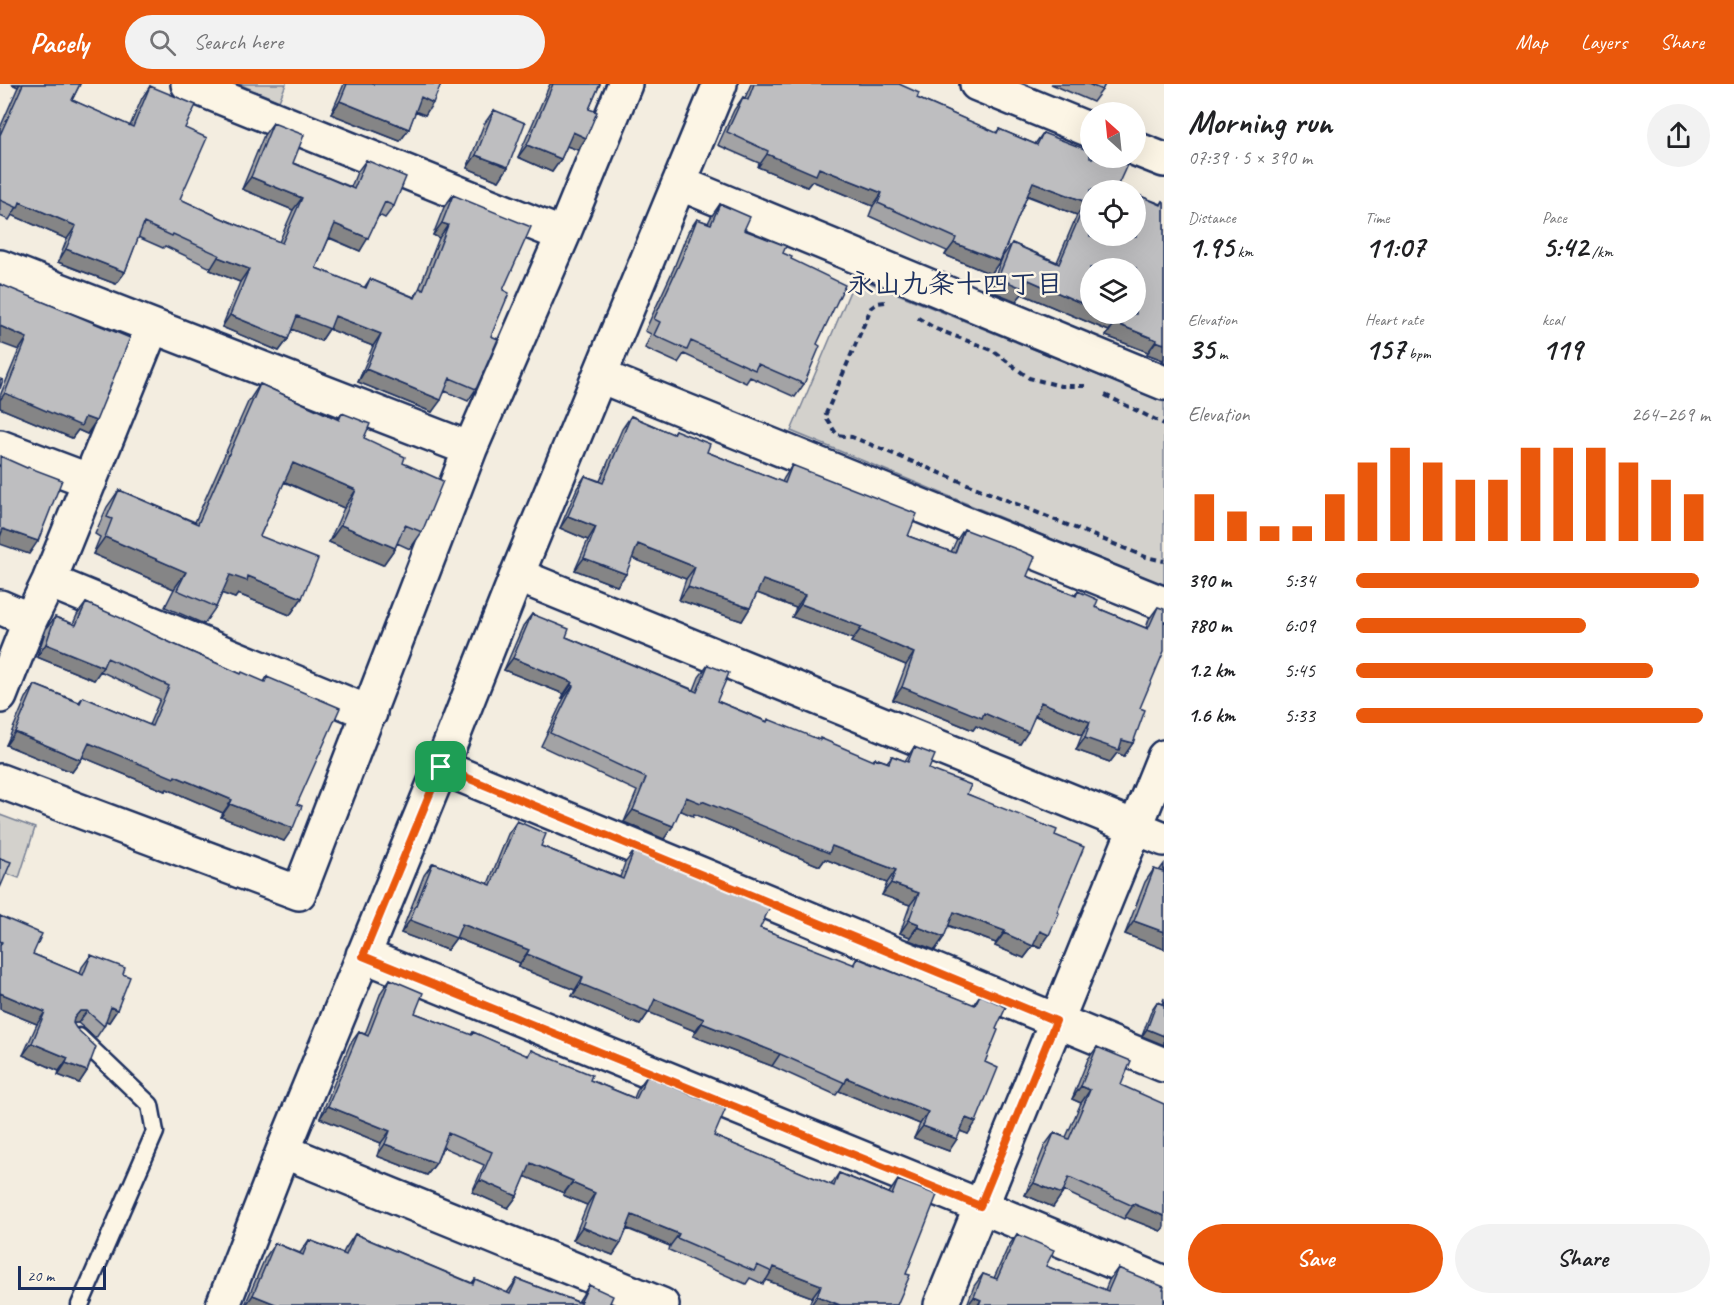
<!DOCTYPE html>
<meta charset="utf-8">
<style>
body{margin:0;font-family:Caveat,"Klee One",sans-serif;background:#f2f2f2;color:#202124;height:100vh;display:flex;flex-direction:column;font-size:22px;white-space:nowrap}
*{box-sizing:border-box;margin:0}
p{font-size:20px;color:#757577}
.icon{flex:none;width:33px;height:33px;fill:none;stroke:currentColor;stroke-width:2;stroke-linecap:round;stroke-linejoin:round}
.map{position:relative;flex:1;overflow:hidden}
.details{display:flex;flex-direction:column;background:#fff;width:570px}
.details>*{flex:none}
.needle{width:39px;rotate:333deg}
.tools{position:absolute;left:1080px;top:18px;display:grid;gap:12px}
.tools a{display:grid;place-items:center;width:66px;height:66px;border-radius:50%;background:#fff;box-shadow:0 6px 24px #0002;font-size:30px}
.scale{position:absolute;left:18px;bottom:15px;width:88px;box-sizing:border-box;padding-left:6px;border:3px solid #1b2f5e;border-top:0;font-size:16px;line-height:21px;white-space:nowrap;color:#1b2f5e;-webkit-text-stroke:4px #fcf5e5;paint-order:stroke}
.pin{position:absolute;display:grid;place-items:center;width:51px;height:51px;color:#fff;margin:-26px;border-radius:12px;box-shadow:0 3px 9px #0006}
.round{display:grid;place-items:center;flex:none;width:63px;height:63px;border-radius:32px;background:#f2f2f2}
.overview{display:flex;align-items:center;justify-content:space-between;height:102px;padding:0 24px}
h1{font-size:33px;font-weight:800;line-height:45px}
.metrics{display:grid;grid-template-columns:repeat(3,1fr);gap:9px;height:102px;padding:6px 24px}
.metrics div{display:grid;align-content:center}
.metrics b{font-size:30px;font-weight:800}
.metrics small{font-size:16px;font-weight:400}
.metrics p{font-size:16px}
.chart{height:168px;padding:12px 24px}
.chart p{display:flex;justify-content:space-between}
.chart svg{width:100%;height:108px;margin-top:6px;stroke:#ea580c;stroke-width:6}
.action{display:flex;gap:12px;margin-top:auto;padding:12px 24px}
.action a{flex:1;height:69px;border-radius:36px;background:#ea580c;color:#fff;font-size:24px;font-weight:800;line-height:69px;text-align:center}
.action a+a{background:#f2f2f2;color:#202124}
ul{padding:0 24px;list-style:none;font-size:20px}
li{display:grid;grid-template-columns:96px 72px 1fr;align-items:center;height:45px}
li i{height:15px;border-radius:8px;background:#ea580c}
header{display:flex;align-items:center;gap:36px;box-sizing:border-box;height:84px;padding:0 30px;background:#ea580c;color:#fff}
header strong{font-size:28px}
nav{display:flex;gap:33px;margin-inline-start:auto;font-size:21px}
.search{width:420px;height:54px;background:#f2f2f2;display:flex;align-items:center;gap:15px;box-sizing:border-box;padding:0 21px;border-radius:33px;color:#757577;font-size:22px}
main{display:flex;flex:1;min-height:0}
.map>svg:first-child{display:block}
</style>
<header>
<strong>Pacely</strong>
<div class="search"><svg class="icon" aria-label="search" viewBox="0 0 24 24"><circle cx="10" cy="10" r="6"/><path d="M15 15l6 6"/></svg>Search here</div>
<nav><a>Map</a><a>Layers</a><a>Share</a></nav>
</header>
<main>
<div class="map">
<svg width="1164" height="1221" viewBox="0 0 1164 1221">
<rect width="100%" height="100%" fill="#f3ede0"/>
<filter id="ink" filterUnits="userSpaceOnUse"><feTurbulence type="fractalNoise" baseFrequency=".0167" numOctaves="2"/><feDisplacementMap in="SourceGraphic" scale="12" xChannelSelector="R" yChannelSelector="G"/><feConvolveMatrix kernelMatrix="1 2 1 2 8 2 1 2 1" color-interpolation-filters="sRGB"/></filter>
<g filter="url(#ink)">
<path fill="#d3d1cc" stroke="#778095" stroke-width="1.5" d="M239,0H286L279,17Z
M856,193L1164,318V501L791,347Z
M0,731L35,744L19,794L0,787Z"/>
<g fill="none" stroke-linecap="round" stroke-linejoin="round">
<defs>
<path id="lane" d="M79,953L150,1021L155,1048L80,1221"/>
<path id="street" d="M188,0L563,151
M977,0L1090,46
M1136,65L1164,76
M679,99L1164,299
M0,183L470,365
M600,292L1164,520
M0,363L90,397
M517,491L1164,755
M49,497L370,629
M0,523L30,536
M0,612L30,536L49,497L152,243
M441,683L1164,981
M0,697L299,809L470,365L563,151L625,0
M363,871L980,1122L1164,1199
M283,1067L662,1221
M223,1221L283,1067L441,683L517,491L720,0
M941,1221L1164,673"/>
</defs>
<use href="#lane" stroke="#1b2f5e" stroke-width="21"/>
<use href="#street" stroke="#1b2f5e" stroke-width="38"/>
<path stroke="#1b2f5e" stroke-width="4" stroke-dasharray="6 4.5" stroke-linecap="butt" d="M885,218L878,219L871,224L825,332L837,351L852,353L1146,473L1164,477
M918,234L936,245L992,266L1029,294L1061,302H1085
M1105,311L1164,340"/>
<use href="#lane" stroke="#fcf5e5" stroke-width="16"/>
<use href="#street" stroke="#fcf5e5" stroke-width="33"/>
</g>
<path fill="#a3a3a5" stroke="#1b2f5e" stroke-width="1.5" d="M12,0H80L72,16L130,42L142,14L150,2L185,44L180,115L221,134L279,158L293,126L242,105L264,51L273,39L293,79L351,103L357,88L366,76L394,122L385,134L379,131L360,167L329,154L316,184L364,204L370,195L414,213L419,205L439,154L433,151L444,123L453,111L503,206L476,305L468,317L445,307L432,328L358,298L373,262L329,245L321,257L292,245L288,255L279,267L222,243L240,198L210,186L211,184L165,162L163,164L138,153L125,188L116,200L58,178L67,155L12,131L9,136L0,132V44L18,3Z
M344,0H441L425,31L415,27L409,45L400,57L331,30Z
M550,0H600L589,25L586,54L578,66L567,62L561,75L552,88L518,73Z
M751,0H899L917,14L996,49L999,45L1035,60L1043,49L1117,103L1161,120L1163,117L1164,118V278L1162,277L1163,276L1147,270L1148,268L1106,252L1109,247L1022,210L1016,217L989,206L1003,172L1012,159L1057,178L1077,131L1027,112L1000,177L991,190L945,171L947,167L869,132L873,122L812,97L807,103L758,83L759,79L718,61L734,26L743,13L745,14Z
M1051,0H1105L1102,6L1093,18Z
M494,26L508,83L499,97L467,84L484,40Z
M720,120L744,146L791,175L817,260L804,300L795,313L750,293L746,299L684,270L678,279L645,264L651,250L645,247L673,186L688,148L697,135L708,139L711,133Z
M0,200L96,337L87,350L78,346L72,354L0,324V312L19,266Z
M260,300L338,335L342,329L364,354L403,379L422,448L410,465L397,459L395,464L383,481L329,458L344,424L284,398L260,452L302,514L290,531L238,510L235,514L222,509L216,523L204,540L165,523L174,505L93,470L100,453L95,450L107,423L119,406L195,438L248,318Z
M631,332L672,350L675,346L707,368L782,398L784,394L792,381L908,452L951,468L956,457L964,445L1027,492L1075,511L1078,507L1095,523L1146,544L1149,535L1158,523L1133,659L1124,672L1117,669L1110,678L1076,666L1082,651L1035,632L1020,660L976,642L973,646L916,623L915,624L893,616L906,581L851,558L853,555L792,533L796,524L757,509L750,524L742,537L679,516L686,495L632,474L617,502L575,486L588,456L560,444L577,404L585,392L600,397L622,345Z
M86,519L171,559L241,590L264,598L267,593L297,720L284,757L221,733L223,729L167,705L165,707L83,673L72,688L6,661L26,614L35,601L79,618L83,613L149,641L160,615L100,587L94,596L37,573L46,545L55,533L73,540L77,531Z
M532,530L566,553L694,606L699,593L708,581L717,617L766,637L873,677L875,674L887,678L892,672L905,677L914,663L929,685L967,710L1055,751L1040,864L1034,861L1024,874L995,862L996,859L948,842L935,866L909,856L910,853L900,849L910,821L882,811L887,799L825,775L820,782L694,730L693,732L680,726L664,755L624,738L637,707L541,662L564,614H562L564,610L504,586L523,542Z
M517,737L541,762L620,793L625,779L634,767L760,844L853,881L857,874L973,921L980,911L996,945L985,978L968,1050L960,1047L949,1067L914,1054L920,1040L839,1007L836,1011L772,982L693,952L695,947L649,928L640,941L572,912L575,906L518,883L520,879L456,854L447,866L401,849L424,791L433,779L488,800L508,750Z
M1164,780V865L1125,850L1145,798L1154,785L1159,787Z
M0,832L33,870L80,890L82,883L91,871L123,890L117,926L109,938L106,937L104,942L96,954L78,939H73L87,987L79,999L58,991L59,987L23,971L37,940L0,925Z
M390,895L415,929L471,951L473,948L527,972L531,966L590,996L634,1014L638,1004L647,992L714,1052L831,1101L839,1089L889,1109L898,1096L906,1190L897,1221H809L812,1213L766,1196L763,1200L750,1194L746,1200L669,1166L670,1162L627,1145L621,1159L613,1171L573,1156L587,1121L563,1111L564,1109L525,1092L517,1112L508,1124L472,1108L484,1081L443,1063L436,1079L427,1091L377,1072L381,1059L320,1034L350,960L359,948L365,950L381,908Z
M1164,914V961L1142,952L1152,925L1157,918L1162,920Z
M1097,963L1121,1001L1161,1147L1125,1133L1124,1135L1064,1107L1053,1123L1025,1111L1045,1061L1054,1049L1066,1053L1081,1019L1072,1015L1088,975Z
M355,1150L472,1199L475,1195L507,1209L517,1195L578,1218L589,1201L609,1221H245L265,1174L275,1159L300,1169L309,1156L343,1169L345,1165Z
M1017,1150L1046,1182L1105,1206L1109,1196L1118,1184L1163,1206L1164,1221H967L974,1202L983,1190L994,1194L1008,1163Z"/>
<path fill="#858586" stroke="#1b2f5e" stroke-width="1.5" d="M12,0H20L18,3Z
M421,13L433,19L425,31L412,26Z
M340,17L409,45L400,57L331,30Z
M573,48L586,54L578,66L564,61Z
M527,61L561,75L552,88L518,73Z
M767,70L819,84L882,109L873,122L812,97L807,103L758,83Z
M476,71L508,83L499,97L467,84Z
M251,93L302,114L293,126L242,105Z
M1033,98L1086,118L1077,131L1024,110Z
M20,118L76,142L67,155L12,131Z
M442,139L448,141L439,154L433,151Z
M335,140L368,154L360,167L326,152Z
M954,159L1000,177L991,190L945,171Z
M66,165L125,188L116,200L58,178Z
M218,173L249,185L240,198L210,186Z
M998,194L1029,196L1090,223V230H1106L1117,234L1109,247L1022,210L1016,217L989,206Z
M230,231L288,255L279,267L222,243Z
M297,232H335L381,250L373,262L329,245L321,257L289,244Z
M1115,239L1157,256L1148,268L1106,252Z
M0,242L27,254L19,266L0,259Z
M1156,257L1164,260V274L1163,276L1147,270Z
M366,285L441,316L432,328L358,298Z
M5,309L85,333L96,337L87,350L78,346L72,354L0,324V316Z
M293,379L356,406L344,424L281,396Z
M568,432L596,443L588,456L560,444Z
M341,441L395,464L383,481L329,458Z
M3,445L38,457L29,470L0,460V450Z
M105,453L186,488L174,505L93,470Z
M638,460L695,483L686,495L629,473Z
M584,474L626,490L617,502L575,486Z
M230,491L248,492L302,514L290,531L238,510L235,514L218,508Z
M763,496L805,511L796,524L755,508Z
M688,503L750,524L742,537L679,516Z
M801,520L862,543L853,555L792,533Z
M860,546L914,569L906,581L851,558Z
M46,560L103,583L94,596L37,573Z
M513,574L572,598L564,610L504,586Z
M571,601L573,602L564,614H562Z
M902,603L984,629L1028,648L1020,660L976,642L973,646L916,623L915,624L893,616Z
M1041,618L1090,638L1082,651L1032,630Z
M15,648L81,676L72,688L6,661Z
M1085,654L1122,656L1133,659L1124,672L1117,669L1110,678L1076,666Z
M89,659L175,692L232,716L223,729L167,705L165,707L80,672Z
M686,713L702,717L832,762L896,786L887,799L825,775L820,782L694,730L693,732L677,725Z
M230,720L293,744L284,757L221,733Z
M633,726L673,742L664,755L624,738Z
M891,799L919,809L910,821L882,811Z
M954,828L1005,847L996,859L945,840Z
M410,836L462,840L529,866L520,879L456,854L447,866L401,849Z
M909,836L919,840L910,853L900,849Z
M1134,837L1164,848V865L1125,850Z
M918,843L944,853L935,866L909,856Z
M1040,847L1049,851L1040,864L1031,860Z
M1004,849L1033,862L1024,874L995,862Z
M527,870L583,893L575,906L518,883Z
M581,900L655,915L704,935L695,947L648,928H649L640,941L572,912Z
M0,909L45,928L37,940L0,925Z
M111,923L117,926L109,938L103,936Z
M80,927H87L78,939H72L74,934Z
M702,939L780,970L772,982L693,952Z
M1147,945L1164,952V961L1142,952Z
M32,959L68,974L59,987L23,971Z
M66,979L87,987L79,999L58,991Z
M847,994L928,1028L920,1040L839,1007Z
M1081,1002L1090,1006L1081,1019L1072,1015Z
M328,1022L390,1047L381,1059L320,1034Z
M966,1034L976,1038L968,1050L957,1046Z
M923,1042L957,1055L949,1067L914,1054Z
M385,1060L436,1079L427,1091L377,1072Z
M531,1079L573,1097L564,1109L522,1091Z
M480,1096L517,1112L508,1124L472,1108Z
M572,1099L595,1109L587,1121L563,1111Z
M1034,1099L1062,1110L1053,1123L1025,1111Z
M1134,1120L1164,1132V1143L1161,1147L1125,1133Z
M632,1131L679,1150L670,1162L624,1143Z
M582,1143L621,1159L613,1171L573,1156Z
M774,1183L821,1201L812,1213L766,1196Z
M253,1211L278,1221H246Z
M817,1212L840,1221H811Z
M974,1213L981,1216L978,1221H968Z"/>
<path fill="#bebec0" stroke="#1b2f5e" stroke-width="1.5" d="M23,0H80L72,16L133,43L150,2L196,21L185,44L207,54L180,115L221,134L282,159L302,114L251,93L273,39L304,51L293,79L354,105L366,76L406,93L394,122L385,118L368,154L335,140L316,184L366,204L370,195L415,214L420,204L423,206L448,141L442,139L453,111L531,143L503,206L509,209L491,252L498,255L476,305L450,294L441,316L366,285L381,250L335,232L330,245L297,232L288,255L230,231L249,185L218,173L219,171L173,150L172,152L144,139L125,188L66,165L76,142L20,118L18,124L0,116V51Z
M347,0H441L433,19L421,13L409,45L340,17Z
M553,0H600L589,25L597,28L586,54L573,48L561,75L527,61Z
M754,0H899L919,9L917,14L997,49L999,45L1037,61L1043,49L1090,67V74H1106L1127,81L1117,103L1127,106H1090V152H1136V110L1161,121L1163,117L1164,118V260L1156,257L1157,256L1115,239L1117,234L1106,230H1136V184H1090V223L1029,196L1025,205L998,194L1012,159L1059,180L1086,118L1033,98L1000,177L954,159L956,154L878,119L882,109L819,84L816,91L767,70L768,67L727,48L743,13L748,16Z
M1088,0H1105L1102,6Z
M494,26L525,39L508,83L476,71Z
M720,120L750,133L744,146L786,162L783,169L792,173L791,175L845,201L817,260L820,262L804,300L758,280L755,286L691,257L687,266L654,251L660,238L654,235L682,174L697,135L711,140Z
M0,200L130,254L96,337L85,333L81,342L5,309L27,254L0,242Z
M0,295L3,296L0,305Z
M260,300L339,336L342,329L370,340L364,354L405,373L403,379L443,397L422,448L405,441L395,464L341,441L356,406L293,379L260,452L318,475L302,514L248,492L247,497L230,491L216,523L177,506L186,488L105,453L112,435L107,433L119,406L198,440Z
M631,332L673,350L675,346L710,360L707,368L785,399L792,381L917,430L908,452L955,469L964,445L1019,466L1035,473L1027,492L1076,512L1078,507L1098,516L1095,523L1148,545L1158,523L1164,525V567L1140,624L1145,626L1133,659L1122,656L1119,666L1085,654L1090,638L1041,618L1028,648L984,629L982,634L925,611L924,612L902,603L914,569L860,546L862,543L801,520L805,511L763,496L750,524L688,503L695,483L638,460L626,490L584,474L596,443L568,432L585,392L603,399Z
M0,372L27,384L28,383L62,396L38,457L3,445L0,453Z
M86,519L123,535V536L171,559L241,590L242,588L265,598L267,593L340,624L297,720L302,722L293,744L230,720L232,716L175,692L174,694L89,659L81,676L15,648L35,601L80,619L83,613L152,642L169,602L107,574L103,583L46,560L55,533L76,541Z
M532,530L569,545L566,553L697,608L708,581L729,589L717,617L767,638L768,635L820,656V654L874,677L875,674L889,679L892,672L908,678L914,663L935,671L929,685L971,701L967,710L1057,746L1055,751L1084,763L1057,828L1059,829L1049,851L1040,847L1033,862L1004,849L1005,847L954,828L944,853L918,843L919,840L909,836L919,809L891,799L896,786L832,762L829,769L702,717L701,719L686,713L673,742L633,726L646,694L550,649L573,602L571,601L572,598L513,574Z
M517,737L546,750L541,762L623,795L634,767L770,823L760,844L855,881L857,874L975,921L980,911L1006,923L996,945L998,946L985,978L998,984L976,1038L966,1034L957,1055L923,1042L928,1028L847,994L845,999L780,970L702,939L704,935L655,915L649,928L581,900L583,893L527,870L529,866L462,840L456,854L410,836L433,779L491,801Z
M0,774L11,778L0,804Z
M1164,784V848L1134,837L1154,785L1163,788Z
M0,832L42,850L33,870L83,891L91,871L125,884L123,890L130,893L117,926L111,923L104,942L87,927H80L74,934L73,939L76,944L96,963L87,987L66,979L68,974L32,959L45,928L0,909V862L2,858L0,857Z
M390,895L423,909L415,929L472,951L473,948L528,972L531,966L592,991L590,996L636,1015L647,992L702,1015V1014L726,1024L714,1052L834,1102L839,1089L892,1111L898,1096L937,1111L906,1190L910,1191L897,1221H840L817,1212L821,1201L774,1183L772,1188L757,1181L754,1187L677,1154L679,1150L632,1131L621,1159L582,1143L595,1109L572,1099L573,1097L531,1079L517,1112L480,1096L492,1068L448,1049L436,1079L385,1060L390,1047L328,1022L359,948L368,952Z
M1157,918L1164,921V952L1147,945Z
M1097,963L1131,977L1121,1001L1164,1020V1132L1134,1120L1133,1122L1069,1093L1062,1110L1034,1099L1054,1049L1069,1055L1090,1006L1081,1002Z
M355,1150L473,1200L475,1195L510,1210L517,1195L580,1219L589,1201L613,1212L609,1221H278L253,1211L275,1159L303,1171L309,1156L346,1171Z
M1017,1150L1054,1166L1046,1182L1108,1207L1118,1184L1164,1203L1163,1206H1164V1221H979L981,1216L974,1213L983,1190L997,1195Z"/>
</g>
<g fill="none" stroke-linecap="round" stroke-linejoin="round" filter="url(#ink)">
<defs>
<path id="route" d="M441,683L1056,937L980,1122L363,872Z"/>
</defs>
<use href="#route" stroke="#fff" stroke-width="12"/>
<use href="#route" stroke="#ea580c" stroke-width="8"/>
</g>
<g text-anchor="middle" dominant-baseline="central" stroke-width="5" stroke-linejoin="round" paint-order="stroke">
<g font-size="27" font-weight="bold" fill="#1b2f5e" stroke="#fcf5e5">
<text x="955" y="200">永山九条十四丁目</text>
</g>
</g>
</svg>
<div class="tools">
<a><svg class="needle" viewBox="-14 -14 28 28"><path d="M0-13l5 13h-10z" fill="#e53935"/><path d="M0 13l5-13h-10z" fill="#757577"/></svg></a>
<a><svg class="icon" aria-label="locate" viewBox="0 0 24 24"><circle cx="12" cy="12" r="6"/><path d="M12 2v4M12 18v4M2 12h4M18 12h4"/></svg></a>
<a><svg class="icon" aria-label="layers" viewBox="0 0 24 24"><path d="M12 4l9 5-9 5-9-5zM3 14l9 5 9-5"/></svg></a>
</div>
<div class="scale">20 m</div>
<div class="pin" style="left:441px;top:683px;background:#1e9e55"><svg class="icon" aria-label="arrive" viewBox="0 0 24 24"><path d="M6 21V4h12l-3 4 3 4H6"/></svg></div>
</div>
<section class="details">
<div class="overview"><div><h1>Morning run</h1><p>07:39 · 5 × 390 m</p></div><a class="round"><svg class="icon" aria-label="share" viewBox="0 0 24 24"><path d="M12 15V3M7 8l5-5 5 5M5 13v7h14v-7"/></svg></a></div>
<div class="metrics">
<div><p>Distance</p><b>1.95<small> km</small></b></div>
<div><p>Time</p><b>11:07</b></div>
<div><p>Pace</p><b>5:42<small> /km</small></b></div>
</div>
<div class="metrics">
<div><p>Elevation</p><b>35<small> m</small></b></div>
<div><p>Heart rate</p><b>157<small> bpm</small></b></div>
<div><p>kcal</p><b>119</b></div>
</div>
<div class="chart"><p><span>Elevation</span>264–269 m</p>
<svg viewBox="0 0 160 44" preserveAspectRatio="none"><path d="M5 44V25M15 44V32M25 44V38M35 44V38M45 44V25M55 44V12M65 44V6M75 44V12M85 44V19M95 44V19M105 44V6M115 44V6M125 44V6M135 44V12M145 44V19M155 44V25"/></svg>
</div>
<ul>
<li><b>390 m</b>5:34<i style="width:97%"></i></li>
<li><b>780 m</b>6:09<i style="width:65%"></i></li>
<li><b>1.2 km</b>5:45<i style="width:84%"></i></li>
<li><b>1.6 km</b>5:33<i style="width:98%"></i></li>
</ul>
<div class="action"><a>Save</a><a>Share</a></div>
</section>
</main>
